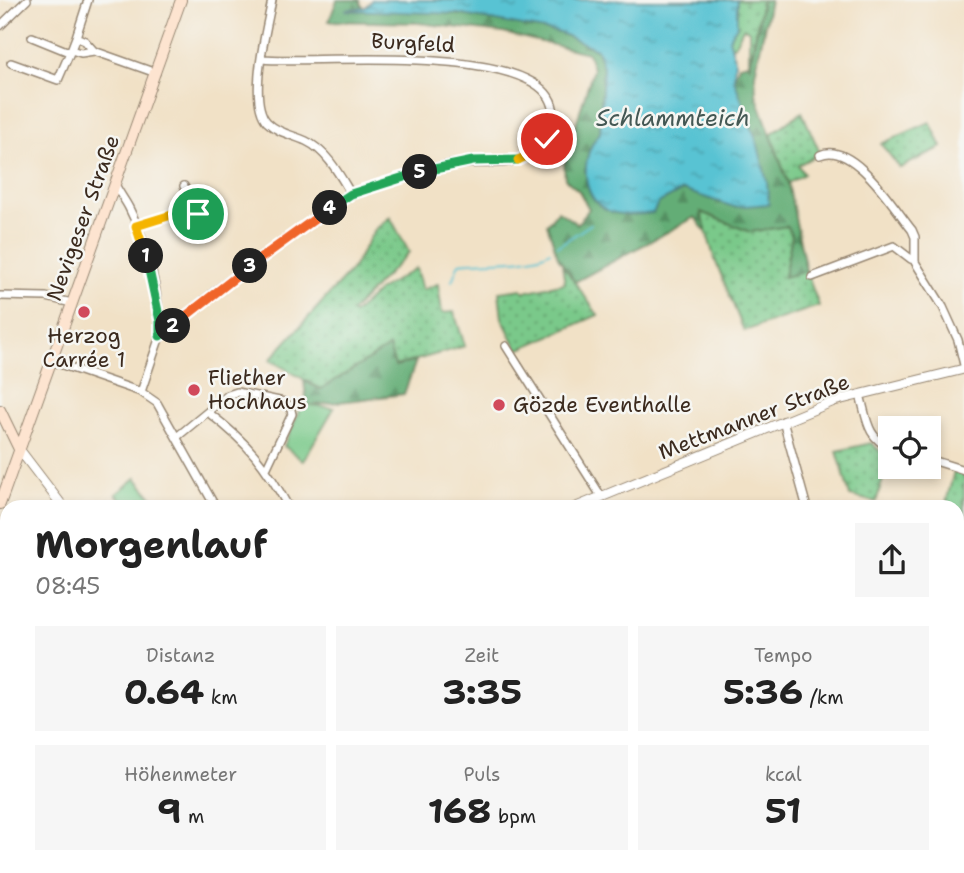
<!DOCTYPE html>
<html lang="de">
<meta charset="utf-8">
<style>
body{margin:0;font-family:"Shantell Sans",sans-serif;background:#f6f6f6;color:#222;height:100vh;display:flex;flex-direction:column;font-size:26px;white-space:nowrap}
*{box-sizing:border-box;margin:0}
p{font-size:23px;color:#767676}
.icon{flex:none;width:38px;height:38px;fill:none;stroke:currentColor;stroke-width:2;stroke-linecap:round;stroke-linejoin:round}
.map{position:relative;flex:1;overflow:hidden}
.side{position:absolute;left:0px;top:500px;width:964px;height:373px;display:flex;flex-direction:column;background:#fff;border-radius:21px 21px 0 0;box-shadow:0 4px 10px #0003}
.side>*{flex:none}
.tools{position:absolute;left:878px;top:416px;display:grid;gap:14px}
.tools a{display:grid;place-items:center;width:63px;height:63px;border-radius:0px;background:#fff;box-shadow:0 4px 10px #0003;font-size:35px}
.pin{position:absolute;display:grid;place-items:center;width:60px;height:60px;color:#fff;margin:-30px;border:4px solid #fff;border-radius:50%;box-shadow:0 2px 7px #0007}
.km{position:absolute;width:35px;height:35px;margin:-18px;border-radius:50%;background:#222;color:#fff;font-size:19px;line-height:35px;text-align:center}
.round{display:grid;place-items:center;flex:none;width:74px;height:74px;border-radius:0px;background:#f6f6f6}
.head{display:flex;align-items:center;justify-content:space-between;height:119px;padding:0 35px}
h1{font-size:38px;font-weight:700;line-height:52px}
.metrics{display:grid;grid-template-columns:repeat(3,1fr);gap:10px;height:119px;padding:7px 35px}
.metrics div{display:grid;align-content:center;border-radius:0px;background:#f6f6f6;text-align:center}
.metrics b{font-size:35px;font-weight:700}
.metrics small{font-size:19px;font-weight:400}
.metrics p{font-size:19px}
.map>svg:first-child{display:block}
</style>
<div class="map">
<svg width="964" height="873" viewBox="0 0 964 873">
<defs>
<pattern id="grass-dots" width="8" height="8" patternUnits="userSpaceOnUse" patternTransform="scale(1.75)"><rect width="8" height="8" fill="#7ac98a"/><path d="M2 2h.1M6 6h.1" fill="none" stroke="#65a370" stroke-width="1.8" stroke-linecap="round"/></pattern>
<pattern id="forest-firs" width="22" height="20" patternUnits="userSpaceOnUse" patternTransform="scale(1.75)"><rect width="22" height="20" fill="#63ad76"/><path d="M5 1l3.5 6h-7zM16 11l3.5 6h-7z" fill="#538d60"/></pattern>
<pattern id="water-ripples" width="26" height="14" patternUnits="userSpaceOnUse" patternTransform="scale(1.75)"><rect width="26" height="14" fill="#58c3d3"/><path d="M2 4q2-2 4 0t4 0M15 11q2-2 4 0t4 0" fill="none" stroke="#4a9fab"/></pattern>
</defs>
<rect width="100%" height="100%" fill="#f6f6f2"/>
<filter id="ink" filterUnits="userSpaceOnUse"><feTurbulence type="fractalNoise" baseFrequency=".0143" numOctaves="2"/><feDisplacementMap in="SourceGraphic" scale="14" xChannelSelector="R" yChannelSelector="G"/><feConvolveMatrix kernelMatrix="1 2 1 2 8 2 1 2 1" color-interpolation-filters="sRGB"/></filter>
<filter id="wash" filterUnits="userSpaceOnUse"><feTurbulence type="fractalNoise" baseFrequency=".00686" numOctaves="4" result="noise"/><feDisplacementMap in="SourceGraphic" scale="28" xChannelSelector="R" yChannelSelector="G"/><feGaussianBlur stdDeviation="1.57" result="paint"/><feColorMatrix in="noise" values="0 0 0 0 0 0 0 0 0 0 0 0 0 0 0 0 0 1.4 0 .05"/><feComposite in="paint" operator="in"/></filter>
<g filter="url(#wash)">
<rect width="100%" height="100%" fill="#f1e1c6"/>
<path fill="url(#grass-dots)" stroke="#5a7a54" stroke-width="2" d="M737,0H762L749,63V30L743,28L735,45L730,47L729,39L737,26Z
M802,112L820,153L798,165L804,174L788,183L771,134Z
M930,122L942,147L900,168L881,144Z
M700,211L750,232L787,226L792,236L784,276L806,271L819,306L744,331L715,260Z
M390,217L409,252L351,312L354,314L378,291L416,268L422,290L438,284L442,313L454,312L465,346L395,366L389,347L321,389L270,360L353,268L374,231Z
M562,264L598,315L518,350L502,318L499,292L522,289L524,292L565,283Z
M871,443L881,452L891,455L890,478L884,476L876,502L850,496L837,451Z
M954,471L964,475V552H957V508L945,507Z"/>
<path fill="url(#forest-firs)" stroke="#4f6c4a" stroke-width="2" d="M337,0H360L361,5L369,10H420L486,18L560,33L597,49L603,67L600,133L585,170L592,194L657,203L683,190L702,195L767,182L734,79L739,65L749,63L750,67L762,0H770L755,74L756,94L788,183L806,271L784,277L792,236L787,226L750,232L701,212L706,229L704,230L695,217L575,282L558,257L547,224L558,211L577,224L589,209L579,191L565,179L564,163L593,69L588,53L503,33L418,23L329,21Z
M389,347L395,366L416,361L404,394L307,406L304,381L321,389Z"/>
<path fill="#7ac98a" stroke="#5a7a54" stroke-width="2" d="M302,404L334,408L303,461L284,446Z
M136,478L153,498L140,507H128L116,494Z"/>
<path fill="url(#water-ripples)" stroke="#4a7678" stroke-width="2" d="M372,0H737V26L729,39L735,59L734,79L758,145L767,182L769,204L734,207L683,190L658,203L653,213C637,215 617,217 603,208C579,191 582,152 600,133L603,67L597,49L560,33L458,14L345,10L366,7Z"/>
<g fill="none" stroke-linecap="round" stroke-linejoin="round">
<path stroke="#58c3d3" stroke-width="2" d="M558,246L591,224
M452,281L459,263C482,260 535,263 550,251
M957,756H964"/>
</g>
</g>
<g filter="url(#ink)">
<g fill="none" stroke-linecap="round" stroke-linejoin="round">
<defs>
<path id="minor" d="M272,0C267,28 247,101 267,122C278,133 293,135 306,141C327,151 339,174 351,194
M0,26L27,0
M32,37L69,52
M76,37L88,0
M94,51L81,53L71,50L76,37L85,41L94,51L156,73
M11,63L58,80L71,50
M820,155C853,140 894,208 912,230L915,237V262L943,307L958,340L964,365
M115,184C119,193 125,200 129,208C148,245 160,295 160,336
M184,186L205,230
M137,226L194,208
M812,277L894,246L911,259
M0,296L46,297L72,303
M506,346L601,496
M51,361L141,392L157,403L216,508
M141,392L160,336L218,289L342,199L351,194C383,184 415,172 448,165C472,160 505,168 526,157C542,149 550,137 553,120C567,37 307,65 263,59
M860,395C867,417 866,438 891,448
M209,413C248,443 265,464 289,508
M783,421L807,508
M178,436L228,395L237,392L284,402L290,406L292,414L267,467
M929,459L964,470
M957,723H964
M957,798L964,803
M195,866L202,873
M240,873L246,866
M402,873L412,866"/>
<path id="tertiary" d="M19,449L64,508
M574,508L834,401L964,369
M358,866L363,873"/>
<path id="secondary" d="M0,410L19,449
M0,504L181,0
M0,603V637
M0,636L7,685
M0,850L7,847
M0,861L7,859
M94,866L104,873
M110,866L117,873
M18,873V866
M28,873L29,866"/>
</defs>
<use href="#minor" stroke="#968672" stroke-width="10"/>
<use href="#tertiary" stroke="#968672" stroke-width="11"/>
<use href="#secondary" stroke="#968672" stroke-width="12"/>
<use href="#minor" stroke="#fff" stroke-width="7"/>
<use href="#tertiary" stroke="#fff" stroke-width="9"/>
<use href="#secondary" stroke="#fde4d0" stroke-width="10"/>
</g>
</g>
<g fill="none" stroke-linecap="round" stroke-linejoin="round" filter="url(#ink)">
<defs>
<path id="split-1" d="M146,256L136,226L194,208L198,214"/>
<path id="split-2" d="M146,256L160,321V336L173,326"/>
<path id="split-3" d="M173,326L250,266"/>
<path id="split-4" d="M250,266L330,208"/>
<path id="split-5" d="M330,208L351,194L420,172"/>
<path id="split-6" d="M420,172L473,161L518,160"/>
<path id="split-7" d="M518,160L537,151L547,139"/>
</defs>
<use href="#split-1" stroke="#fff" stroke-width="14"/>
<use href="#split-2" stroke="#fff" stroke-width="14"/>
<use href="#split-3" stroke="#fff" stroke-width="14"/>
<use href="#split-4" stroke="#fff" stroke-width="14"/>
<use href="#split-5" stroke="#fff" stroke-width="14"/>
<use href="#split-6" stroke="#fff" stroke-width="14"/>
<use href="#split-7" stroke="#fff" stroke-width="14"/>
<use href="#split-1" stroke="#f5b400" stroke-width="9"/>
<use href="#split-2" stroke="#22a559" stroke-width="9"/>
<use href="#split-3" stroke="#f0652b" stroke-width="9"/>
<use href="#split-4" stroke="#f0652b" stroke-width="9"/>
<use href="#split-5" stroke="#22a559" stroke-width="9"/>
<use href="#split-6" stroke="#22a559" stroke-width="9"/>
<use href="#split-7" stroke="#f5b400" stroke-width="9"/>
</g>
<g fill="#d1495b" stroke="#f6f6f2" stroke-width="2.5">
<circle cx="84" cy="312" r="7"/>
<circle cx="194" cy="390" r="7"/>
<circle cx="499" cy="405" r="7"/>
</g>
<g text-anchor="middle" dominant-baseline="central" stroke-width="5" stroke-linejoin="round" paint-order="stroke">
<g font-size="21" fill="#3b2a1e" stroke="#f6f6f2">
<text transform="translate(413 43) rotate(3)">Burgfeld</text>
<text transform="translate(83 218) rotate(-70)">Nevigeser Straße</text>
<text transform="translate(754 417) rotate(-21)">Mettmanner Straße</text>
</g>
<g font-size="21" fill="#3b2a1e" stroke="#f6f6f2" text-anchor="start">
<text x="84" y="336" text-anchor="middle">Herzog<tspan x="84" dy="24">Carrée 1</tspan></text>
<text x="208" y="378">Fliether<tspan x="208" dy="24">Hochhaus</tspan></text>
<text x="513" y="405">Gözde Eventhalle</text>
</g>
<g font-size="23" font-style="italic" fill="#445854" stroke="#f6f6f2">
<text x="673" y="118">Schlammteich</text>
</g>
</g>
</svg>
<div class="tools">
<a><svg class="icon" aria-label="locate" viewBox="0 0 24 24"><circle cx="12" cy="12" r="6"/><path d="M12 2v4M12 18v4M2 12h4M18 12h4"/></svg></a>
</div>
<div class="pin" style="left:198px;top:214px;background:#1e9e55"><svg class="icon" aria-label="arrive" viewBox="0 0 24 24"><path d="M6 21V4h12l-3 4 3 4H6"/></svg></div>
<div class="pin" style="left:547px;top:139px;background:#d93025"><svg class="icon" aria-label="check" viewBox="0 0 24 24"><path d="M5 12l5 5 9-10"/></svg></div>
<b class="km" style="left:146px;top:256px">1</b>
<b class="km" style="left:173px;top:326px">2</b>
<b class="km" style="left:250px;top:266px">3</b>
<b class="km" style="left:330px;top:208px">4</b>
<b class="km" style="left:420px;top:172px">5</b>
<section class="side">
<div class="head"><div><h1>Morgenlauf</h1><p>08:45</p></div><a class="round"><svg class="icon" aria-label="share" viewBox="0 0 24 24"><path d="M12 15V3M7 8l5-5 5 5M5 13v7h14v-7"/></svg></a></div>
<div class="metrics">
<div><p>Distanz</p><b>0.64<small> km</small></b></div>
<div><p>Zeit</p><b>3:35</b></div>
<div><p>Tempo</p><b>5:36<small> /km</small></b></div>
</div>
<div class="metrics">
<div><p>Höhenmeter</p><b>9<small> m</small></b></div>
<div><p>Puls</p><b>168<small> bpm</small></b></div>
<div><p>kcal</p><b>51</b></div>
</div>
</section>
</div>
